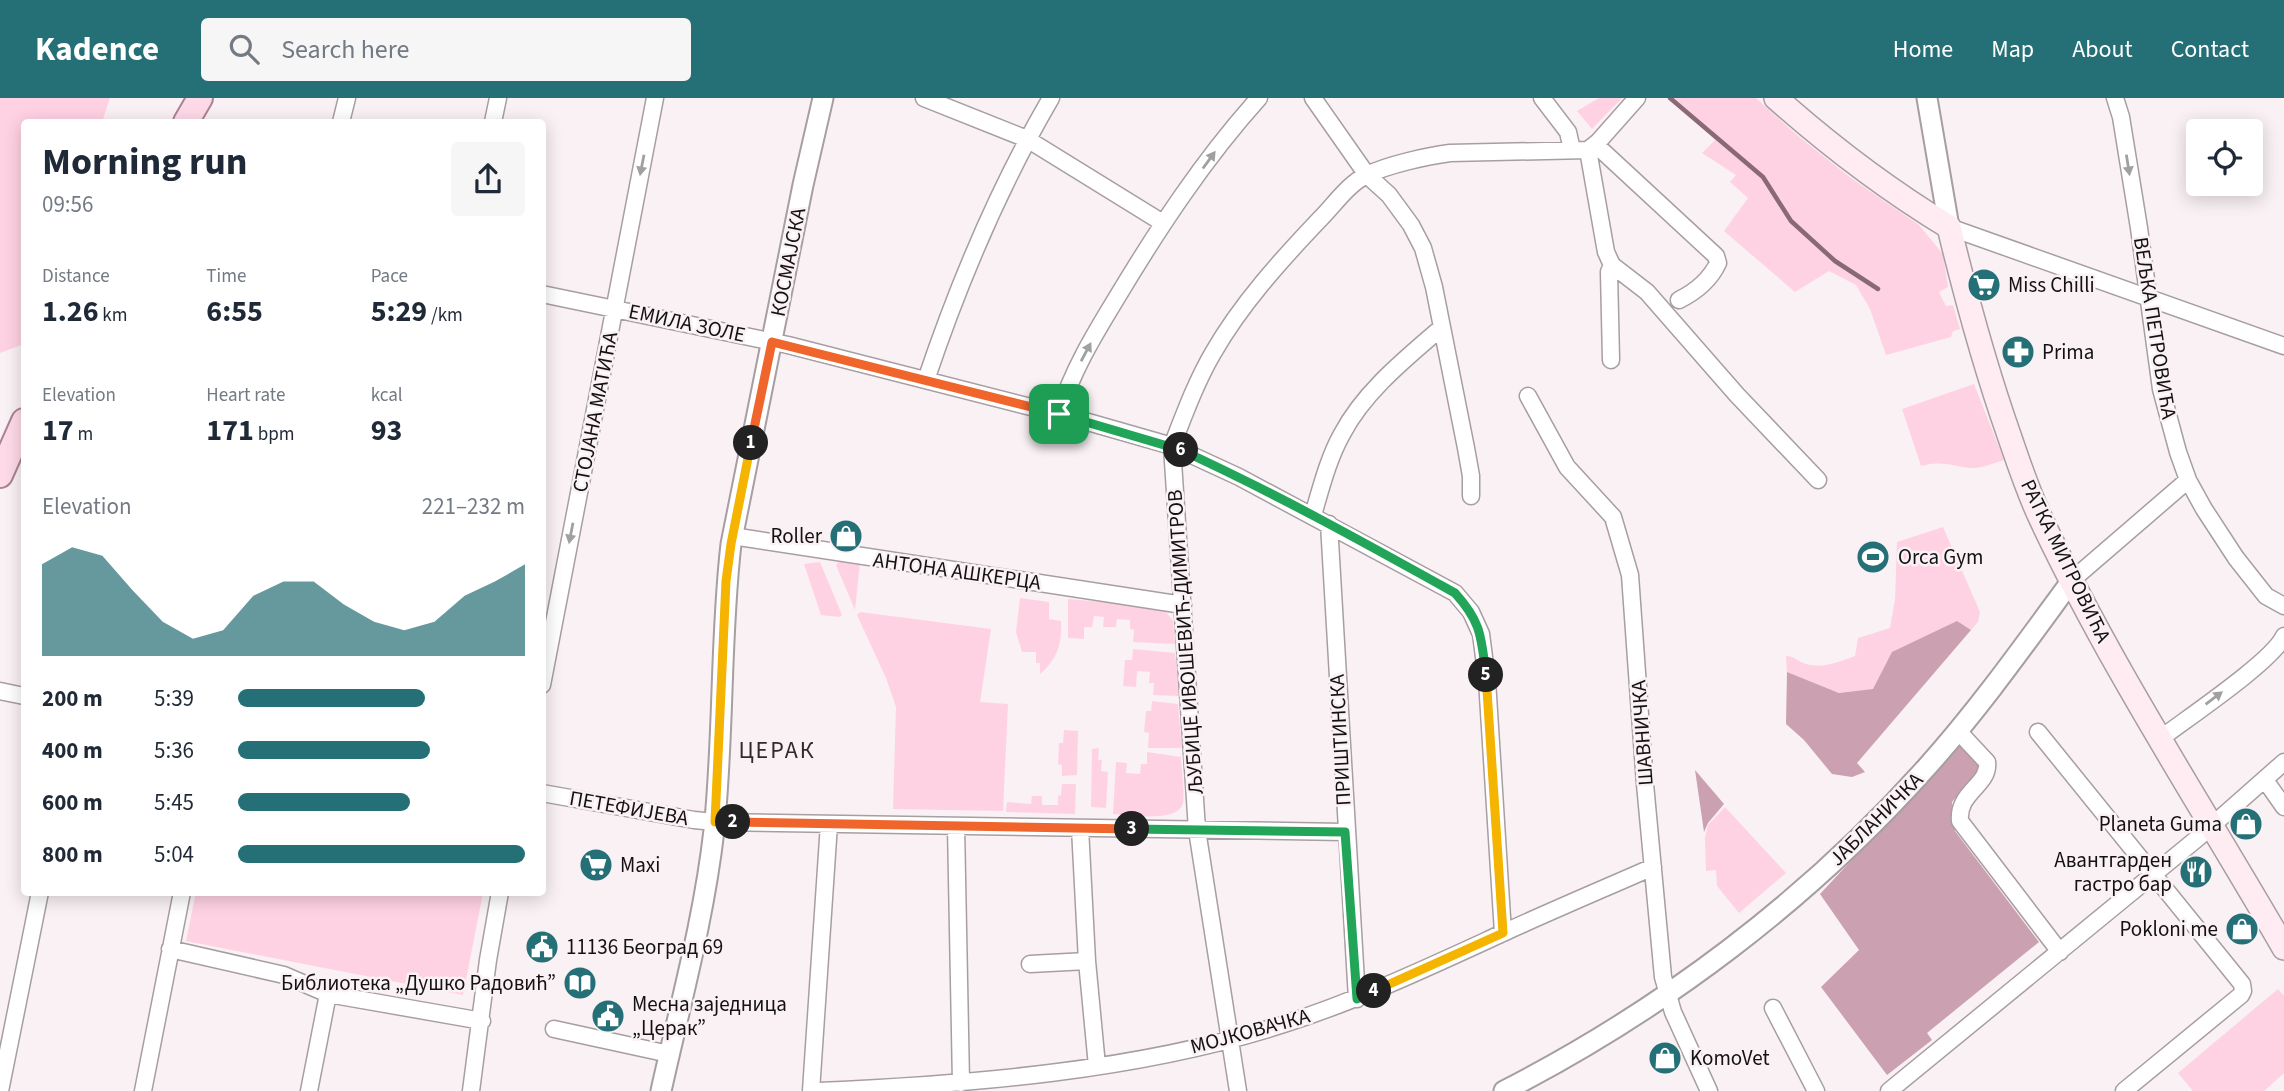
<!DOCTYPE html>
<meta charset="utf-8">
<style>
body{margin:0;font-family:"Source Sans 3",sans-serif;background:#f6f6f7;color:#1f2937;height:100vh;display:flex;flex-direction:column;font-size:26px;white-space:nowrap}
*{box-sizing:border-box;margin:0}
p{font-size:23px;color:#747a83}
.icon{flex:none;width:38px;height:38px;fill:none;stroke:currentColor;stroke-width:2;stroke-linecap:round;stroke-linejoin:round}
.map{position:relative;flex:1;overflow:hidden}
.drawer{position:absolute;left:21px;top:21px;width:525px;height:777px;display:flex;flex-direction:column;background:#fff;border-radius:7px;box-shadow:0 4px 18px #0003}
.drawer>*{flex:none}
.controls{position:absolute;left:2186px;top:21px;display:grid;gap:14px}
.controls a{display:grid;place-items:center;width:77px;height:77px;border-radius:7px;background:#fff;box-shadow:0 4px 18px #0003;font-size:35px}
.pin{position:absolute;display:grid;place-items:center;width:60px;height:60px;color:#fff;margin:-30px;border-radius:14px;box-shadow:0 4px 10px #0006}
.km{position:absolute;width:35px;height:35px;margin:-18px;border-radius:50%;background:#222;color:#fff;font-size:19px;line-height:35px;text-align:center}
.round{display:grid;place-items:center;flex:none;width:74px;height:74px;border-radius:7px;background:#f6f6f7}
.head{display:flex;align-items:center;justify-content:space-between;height:119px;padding:0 21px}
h1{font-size:38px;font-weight:700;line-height:52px}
.figures{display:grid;grid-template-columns:repeat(3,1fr);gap:10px;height:119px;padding:7px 21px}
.figures div{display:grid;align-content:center}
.figures b{font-size:30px;font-weight:700}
.figures small{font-size:19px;font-weight:400}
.figures p{font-size:19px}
.chart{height:196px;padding:14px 21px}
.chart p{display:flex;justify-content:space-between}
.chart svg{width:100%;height:126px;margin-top:7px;fill:#256f76;opacity:.7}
ul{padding:0 21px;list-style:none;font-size:23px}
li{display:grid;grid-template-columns:112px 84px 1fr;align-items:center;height:52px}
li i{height:18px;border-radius:9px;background:#256f76}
header{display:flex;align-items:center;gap:42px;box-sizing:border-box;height:98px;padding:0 35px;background:#256f76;color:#fff}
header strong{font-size:33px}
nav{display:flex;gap:38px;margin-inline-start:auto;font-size:24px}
.search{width:490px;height:63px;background:#f6f6f7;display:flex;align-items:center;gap:18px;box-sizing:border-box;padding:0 24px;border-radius:7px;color:#747a83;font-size:26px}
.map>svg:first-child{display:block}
</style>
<header>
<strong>Kadence</strong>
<div class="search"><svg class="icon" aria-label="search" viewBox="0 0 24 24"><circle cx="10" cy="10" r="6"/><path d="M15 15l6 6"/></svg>Search here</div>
<nav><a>Home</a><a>Map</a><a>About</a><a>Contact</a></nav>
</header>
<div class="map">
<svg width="2284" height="993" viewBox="0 0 2284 993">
<rect width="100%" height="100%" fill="#faf1f4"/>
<path fill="#ffd2e3" d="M0,0H110L102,24H24V246L0,255Z
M1599,0H1622L1592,31L1577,13Z
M1670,0H1756L1798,38L1851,80L1919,127L1943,156L1948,189L1939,194L1946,208L1953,207L1960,231L1953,233L1951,239L1886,257L1870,211L1856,187L1829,173L1795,194L1724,133L1748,100L1730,84L1736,77L1702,55L1715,42Z
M1974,286L2004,362C1994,365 1981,371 1971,370C1951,368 1942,362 1921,368L1902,311Z
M1943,429L1980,514L1978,524L1971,532L1957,524L1893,554L1874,591L1839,595L1787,574L1786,558C1795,558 1798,564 1806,566C1823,571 1839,564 1855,558L1858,540L1890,530L1895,501L1897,444Z
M840,462L860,464L855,512L836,467Z
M820,464L842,517L839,519L821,517L804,466Z
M1020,500L1049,504V521L1061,523C1062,546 1058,560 1040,576V565H1036V554H1022L1016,534Z
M1068,501L1115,505L1166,514L1173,523L1175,546L1133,544L1134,532L1130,531V522L1117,521L1116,529H1103L1104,519L1094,518L1092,529H1084V541L1068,540Z
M860,514L991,531L980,604L1008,606L1003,713L893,711L896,609L886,580L857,517Z
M1133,551L1175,555L1180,598L1153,597L1154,585H1149L1150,574L1137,573L1136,589L1123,588L1125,562H1132Z
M1152,603L1178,606L1182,650H1148L1149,635L1144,634L1146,613H1151Z
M1064,632L1078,633L1077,677L1062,678V667L1058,666L1059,645H1063Z
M1099,650L1098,662H1102L1101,673L1108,674L1106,710L1091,709L1092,651Z
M1147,654L1181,659C1181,671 1186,699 1182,708C1174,724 1128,717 1113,716L1116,664L1127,665L1126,675L1140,676L1141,666H1147Z
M1062,686H1076L1075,716L1006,714L1007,704L1031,706L1032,698H1042V707H1058V698L1061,697Z
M1725,709L1786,775L1739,815L1717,788L1716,772L1706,773L1705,740L1708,727Z
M196,794H483V795L463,897L186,843Z
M2278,891L2284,898V975L2264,993H2193L2178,975Z"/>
<path fill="#cba0b1" d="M1957,523L1971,532L1857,665L1865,674L1852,679L1832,676L1804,642L1786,626L1787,574L1839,595L1873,591L1892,554Z
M1961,645L1984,667L1952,704L1955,733L2039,844L1927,935L1932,942L1887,977L1821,889L1859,852L1820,796Z
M1695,672L1724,706L1708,725L1704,734Z"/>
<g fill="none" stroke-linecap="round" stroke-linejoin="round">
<path stroke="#886975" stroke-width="4.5" d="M1670,0L1763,79L1791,123L1835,163L1878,191"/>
<defs>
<path id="minor" d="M924,0L1027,41L1163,125
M1313,0L1367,77L1389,97L1411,127L1423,150L1434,189L1466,350L1471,378V398
M1542,0L1568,34L1572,52
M2115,0L2121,19L2139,130L2161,291L2178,354L2188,382L2204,411L2236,460L2266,498L2284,508
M341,24L347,0
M493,24L498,0
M1596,47L1716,158L1718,165C1710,182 1695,194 1679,202
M1588,52L1606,154L1612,167L1609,174L1611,262
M1949,129L2284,248
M1612,167L1647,194L1737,297L1818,382
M542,196L788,247L1074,320L1172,348L1239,379L1455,495L1471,514L1481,536L1487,582L1503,835
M926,282C959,184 999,89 1051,0
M1528,298L1567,369L1613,419L1630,477L1645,686L1663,879L1673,914L1709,993
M1059,316C1071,275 1094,237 1116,201C1158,131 1204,61 1259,0
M1313,417C1321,390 1328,361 1342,336C1364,294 1405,261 1441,230
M1329,426L1357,901
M732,438L1183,507
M2072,482L2188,382
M542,587L655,0
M0,593L24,598
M1958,633L1987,664C1990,687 1957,694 1960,723L2060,854
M2038,634L2242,886L2243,893L2241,897L2124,993
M2160,641C2186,621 2273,563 2284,538
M2265,682L2284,709
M542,695L694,722L715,724L1345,734
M956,728L961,985
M1080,730L1087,863L1097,968
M170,851L284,877L328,896L482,923
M1030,866L1087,863
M1773,910L1816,993
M554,931L669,956
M0,993L40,794
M143,993L182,794
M309,993L328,896
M471,993L488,862L500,794
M811,993L829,726
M819,993C972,986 1138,973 1284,926C1359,902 1431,868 1503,835C1553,812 1603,791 1653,769
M1238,993L1197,732L1172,348C1184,317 1196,284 1213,255C1241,206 1281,162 1320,121C1334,107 1349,85 1367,77C1387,67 1427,58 1450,55L1588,52L1598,44L1637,0
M1889,993L2199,739L2284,664"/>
<path id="tertiary" d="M1927,0L1949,129
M661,993C680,907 704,821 714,732C724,637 720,541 731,446L803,87L823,0
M1504,993C1662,912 1807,803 1926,670C1979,611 2025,546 2072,482"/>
<path id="secondary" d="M1776,0C1830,48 1888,92 1949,129C1966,199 1985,269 2009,337C2019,366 2028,394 2041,421C2111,570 2202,708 2284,850"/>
<path id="primary" d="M186,24L200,0
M0,377L24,323"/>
</defs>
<use href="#minor" stroke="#a79ea1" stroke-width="19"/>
<use href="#tertiary" stroke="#a79ea1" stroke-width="23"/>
<use href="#secondary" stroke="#a79ea1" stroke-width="26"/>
<use href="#primary" stroke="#ac8393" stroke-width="28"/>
<use href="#minor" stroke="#fff" stroke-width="16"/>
<use href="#tertiary" stroke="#fff" stroke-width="19"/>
<use href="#secondary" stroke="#ffecf3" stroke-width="23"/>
<use href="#primary" stroke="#fedae8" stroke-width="24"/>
</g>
<defs><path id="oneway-solid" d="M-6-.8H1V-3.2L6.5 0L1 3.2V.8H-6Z" transform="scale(1.75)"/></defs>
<g fill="#a1a0a0">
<use href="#oneway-solid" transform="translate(1209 62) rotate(-54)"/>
<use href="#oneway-solid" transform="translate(642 67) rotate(101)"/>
<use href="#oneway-solid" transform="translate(2128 67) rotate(81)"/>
<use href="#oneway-solid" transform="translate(1086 254) rotate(-62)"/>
<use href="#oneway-solid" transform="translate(571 435) rotate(101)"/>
<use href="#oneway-solid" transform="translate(2214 600) rotate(-37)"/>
</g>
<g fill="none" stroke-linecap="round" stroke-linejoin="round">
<defs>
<path id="split-1" d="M751,345L772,244L1059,316"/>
<path id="split-2" d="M733,724H715L726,483L731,446L751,345"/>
<path id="split-3" d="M733,724L1132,731"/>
<path id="split-4" d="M1132,731L1345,734L1357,901L1374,893"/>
<path id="split-5" d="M1374,893L1503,835L1486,577"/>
<path id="split-6" d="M1181,352C1275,395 1365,445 1455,495C1482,525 1481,539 1486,577"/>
<path id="split-7" d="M1059,316L1181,352"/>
</defs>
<use href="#split-1" stroke="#fff" stroke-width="14"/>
<use href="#split-2" stroke="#fff" stroke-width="14"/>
<use href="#split-3" stroke="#fff" stroke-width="14"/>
<use href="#split-4" stroke="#fff" stroke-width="14"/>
<use href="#split-5" stroke="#fff" stroke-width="14"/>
<use href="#split-6" stroke="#fff" stroke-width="14"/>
<use href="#split-7" stroke="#fff" stroke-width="14"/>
<use href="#split-1" stroke="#f0652b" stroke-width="9"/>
<use href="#split-2" stroke="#f5b400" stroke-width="9"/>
<use href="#split-3" stroke="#f0652b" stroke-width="9"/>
<use href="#split-4" stroke="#22a559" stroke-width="9"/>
<use href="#split-5" stroke="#f5b400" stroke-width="9"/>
<use href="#split-6" stroke="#22a559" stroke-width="9"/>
<use href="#split-7" stroke="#22a559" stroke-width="9"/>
</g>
<defs>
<symbol id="supermarket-disc" viewBox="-11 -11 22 22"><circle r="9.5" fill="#256f76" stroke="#faf1f4"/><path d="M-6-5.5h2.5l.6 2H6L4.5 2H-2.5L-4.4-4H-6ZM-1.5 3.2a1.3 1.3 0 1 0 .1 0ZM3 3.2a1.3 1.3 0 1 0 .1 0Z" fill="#fff"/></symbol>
<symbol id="pharmacy-disc" viewBox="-11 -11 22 22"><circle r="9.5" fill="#256f76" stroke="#faf1f4"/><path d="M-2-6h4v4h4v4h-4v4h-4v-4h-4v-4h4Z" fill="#fff"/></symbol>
<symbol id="shop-disc" viewBox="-11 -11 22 22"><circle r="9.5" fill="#256f76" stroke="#faf1f4"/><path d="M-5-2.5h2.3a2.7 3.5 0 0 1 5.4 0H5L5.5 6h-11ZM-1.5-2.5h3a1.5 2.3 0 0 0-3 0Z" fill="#fff"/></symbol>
<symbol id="stadium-disc" viewBox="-11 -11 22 22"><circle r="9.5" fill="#256f76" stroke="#faf1f4"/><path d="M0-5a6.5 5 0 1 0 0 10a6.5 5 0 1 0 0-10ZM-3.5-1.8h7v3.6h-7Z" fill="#fff"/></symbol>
<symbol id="restaurant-disc" viewBox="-11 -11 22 22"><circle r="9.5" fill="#256f76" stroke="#faf1f4"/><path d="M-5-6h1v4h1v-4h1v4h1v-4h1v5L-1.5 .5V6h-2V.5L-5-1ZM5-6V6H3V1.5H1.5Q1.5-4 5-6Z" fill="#fff"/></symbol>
<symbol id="civic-disc" viewBox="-11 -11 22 22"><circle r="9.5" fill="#256f76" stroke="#faf1f4"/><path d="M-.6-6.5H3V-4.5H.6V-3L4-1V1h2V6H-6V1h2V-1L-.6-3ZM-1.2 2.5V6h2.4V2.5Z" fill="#fff"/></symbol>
<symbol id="library-disc" viewBox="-11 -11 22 22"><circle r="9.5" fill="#256f76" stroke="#faf1f4"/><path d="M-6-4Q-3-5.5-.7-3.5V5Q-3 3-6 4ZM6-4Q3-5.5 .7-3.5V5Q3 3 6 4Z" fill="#fff"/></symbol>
</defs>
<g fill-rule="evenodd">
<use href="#supermarket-disc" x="1965" y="168" width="38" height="38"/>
<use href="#pharmacy-disc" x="1999" y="235" width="38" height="38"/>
<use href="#shop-disc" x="827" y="419" width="38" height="38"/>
<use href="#stadium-disc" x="1854" y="440" width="38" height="38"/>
<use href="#shop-disc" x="2227" y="707" width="38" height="38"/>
<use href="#supermarket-disc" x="577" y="748" width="38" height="38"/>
<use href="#restaurant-disc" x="2177" y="755" width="38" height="38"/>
<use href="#shop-disc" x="2223" y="812" width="38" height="38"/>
<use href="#civic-disc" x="523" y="830" width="38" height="38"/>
<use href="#library-disc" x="561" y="866" width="38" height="38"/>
<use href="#civic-disc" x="589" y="899" width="38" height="38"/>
<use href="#shop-disc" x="1646" y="941" width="38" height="38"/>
</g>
<g text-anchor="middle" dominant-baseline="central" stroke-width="5" stroke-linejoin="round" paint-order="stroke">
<g font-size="21" fill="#141112" stroke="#faf1f4">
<text transform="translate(788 164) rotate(-79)">КОСМАЈСКА</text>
<text transform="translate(687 225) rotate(12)">ЕМИЛА ЗОЛЕ</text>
<text transform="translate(2155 230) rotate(81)">ВЕЉКА ПЕТРОВИЋА</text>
<text transform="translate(595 314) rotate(-79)">СТОЈАНА МАТИЋА</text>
<text transform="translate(2066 463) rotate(64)">РАТКА МИТРОВИЋА</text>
<text transform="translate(957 473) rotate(8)">АНТОНА АШКЕРЦА</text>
<text transform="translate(1185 544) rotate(-94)">ЉУБИЦЕ ИВОШЕВИЋ-ДИМИТРОВ</text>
<text transform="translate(1642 635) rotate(-94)">ШАВНИЧКА</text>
<text transform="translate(1340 642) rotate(-93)">ПРИШТИНСКА</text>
<text transform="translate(629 710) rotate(10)">ПЕТЕФИЈЕВА</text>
<text transform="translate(1876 721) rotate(-45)">ЈАБЛАНИЧКА</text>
<text transform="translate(1250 933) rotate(-15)">МОЈКОВАЧКА</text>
</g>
<g font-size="21" fill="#141112" stroke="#faf1f4" text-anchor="start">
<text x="2008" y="187">Miss Chilli</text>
<text x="2042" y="254">Prima</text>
<text x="822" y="438" text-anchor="end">Roller</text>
<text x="1898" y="459">Orca Gym</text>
<text x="2222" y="726" text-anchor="end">Planeta Guma</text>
<text x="2172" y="762" text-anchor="end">Авантгарден<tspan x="2172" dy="24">гастро бар</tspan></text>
<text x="620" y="767">Maxi</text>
<text x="2218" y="831" text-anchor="end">Pokloni me</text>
<text x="566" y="849">11136 Београд 69</text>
<text x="556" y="885" text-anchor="end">Библиотека „Душко Радовић”</text>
<text x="632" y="906">Месна заједница<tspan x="632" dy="24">„Церак”</tspan></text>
<text x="1690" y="960">KomoVet</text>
</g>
<g font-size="24" letter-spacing="2" fill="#312a2d" stroke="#faf1f4">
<text x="777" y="652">ЦЕРАК</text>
</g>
</g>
</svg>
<div class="controls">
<a><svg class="icon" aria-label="locate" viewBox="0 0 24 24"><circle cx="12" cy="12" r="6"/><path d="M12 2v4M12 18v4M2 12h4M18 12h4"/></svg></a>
</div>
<div class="pin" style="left:1059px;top:316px;background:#1e9e55"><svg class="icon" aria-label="arrive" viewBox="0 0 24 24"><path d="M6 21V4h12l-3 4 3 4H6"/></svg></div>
<b class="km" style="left:751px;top:345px">1</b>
<b class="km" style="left:733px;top:724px">2</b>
<b class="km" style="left:1132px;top:731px">3</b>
<b class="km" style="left:1374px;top:893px">4</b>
<b class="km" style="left:1486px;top:577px">5</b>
<b class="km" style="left:1181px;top:352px">6</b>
<section class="drawer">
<div class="head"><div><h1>Morning run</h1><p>09:56</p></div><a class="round"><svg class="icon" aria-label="share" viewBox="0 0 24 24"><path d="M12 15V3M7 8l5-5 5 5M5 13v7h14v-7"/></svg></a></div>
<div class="figures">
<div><p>Distance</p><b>1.26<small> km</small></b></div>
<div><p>Time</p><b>6:55</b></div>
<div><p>Pace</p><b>5:29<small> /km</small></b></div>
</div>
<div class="figures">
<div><p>Elevation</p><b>17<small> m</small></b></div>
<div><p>Heart rate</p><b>171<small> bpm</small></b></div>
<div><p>kcal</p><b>93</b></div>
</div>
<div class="chart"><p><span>Elevation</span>221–232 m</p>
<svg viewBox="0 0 160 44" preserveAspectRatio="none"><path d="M0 44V12L10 6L20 9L30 21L40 32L50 38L60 35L70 23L80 18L90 18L100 26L110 32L120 35L130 32L140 23L150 18L160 12V44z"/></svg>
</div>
<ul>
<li><b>200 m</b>5:39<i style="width:65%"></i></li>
<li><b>400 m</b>5:36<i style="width:67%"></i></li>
<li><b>600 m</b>5:45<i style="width:60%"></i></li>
<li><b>800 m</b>5:04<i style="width:100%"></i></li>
</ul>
</section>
</div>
